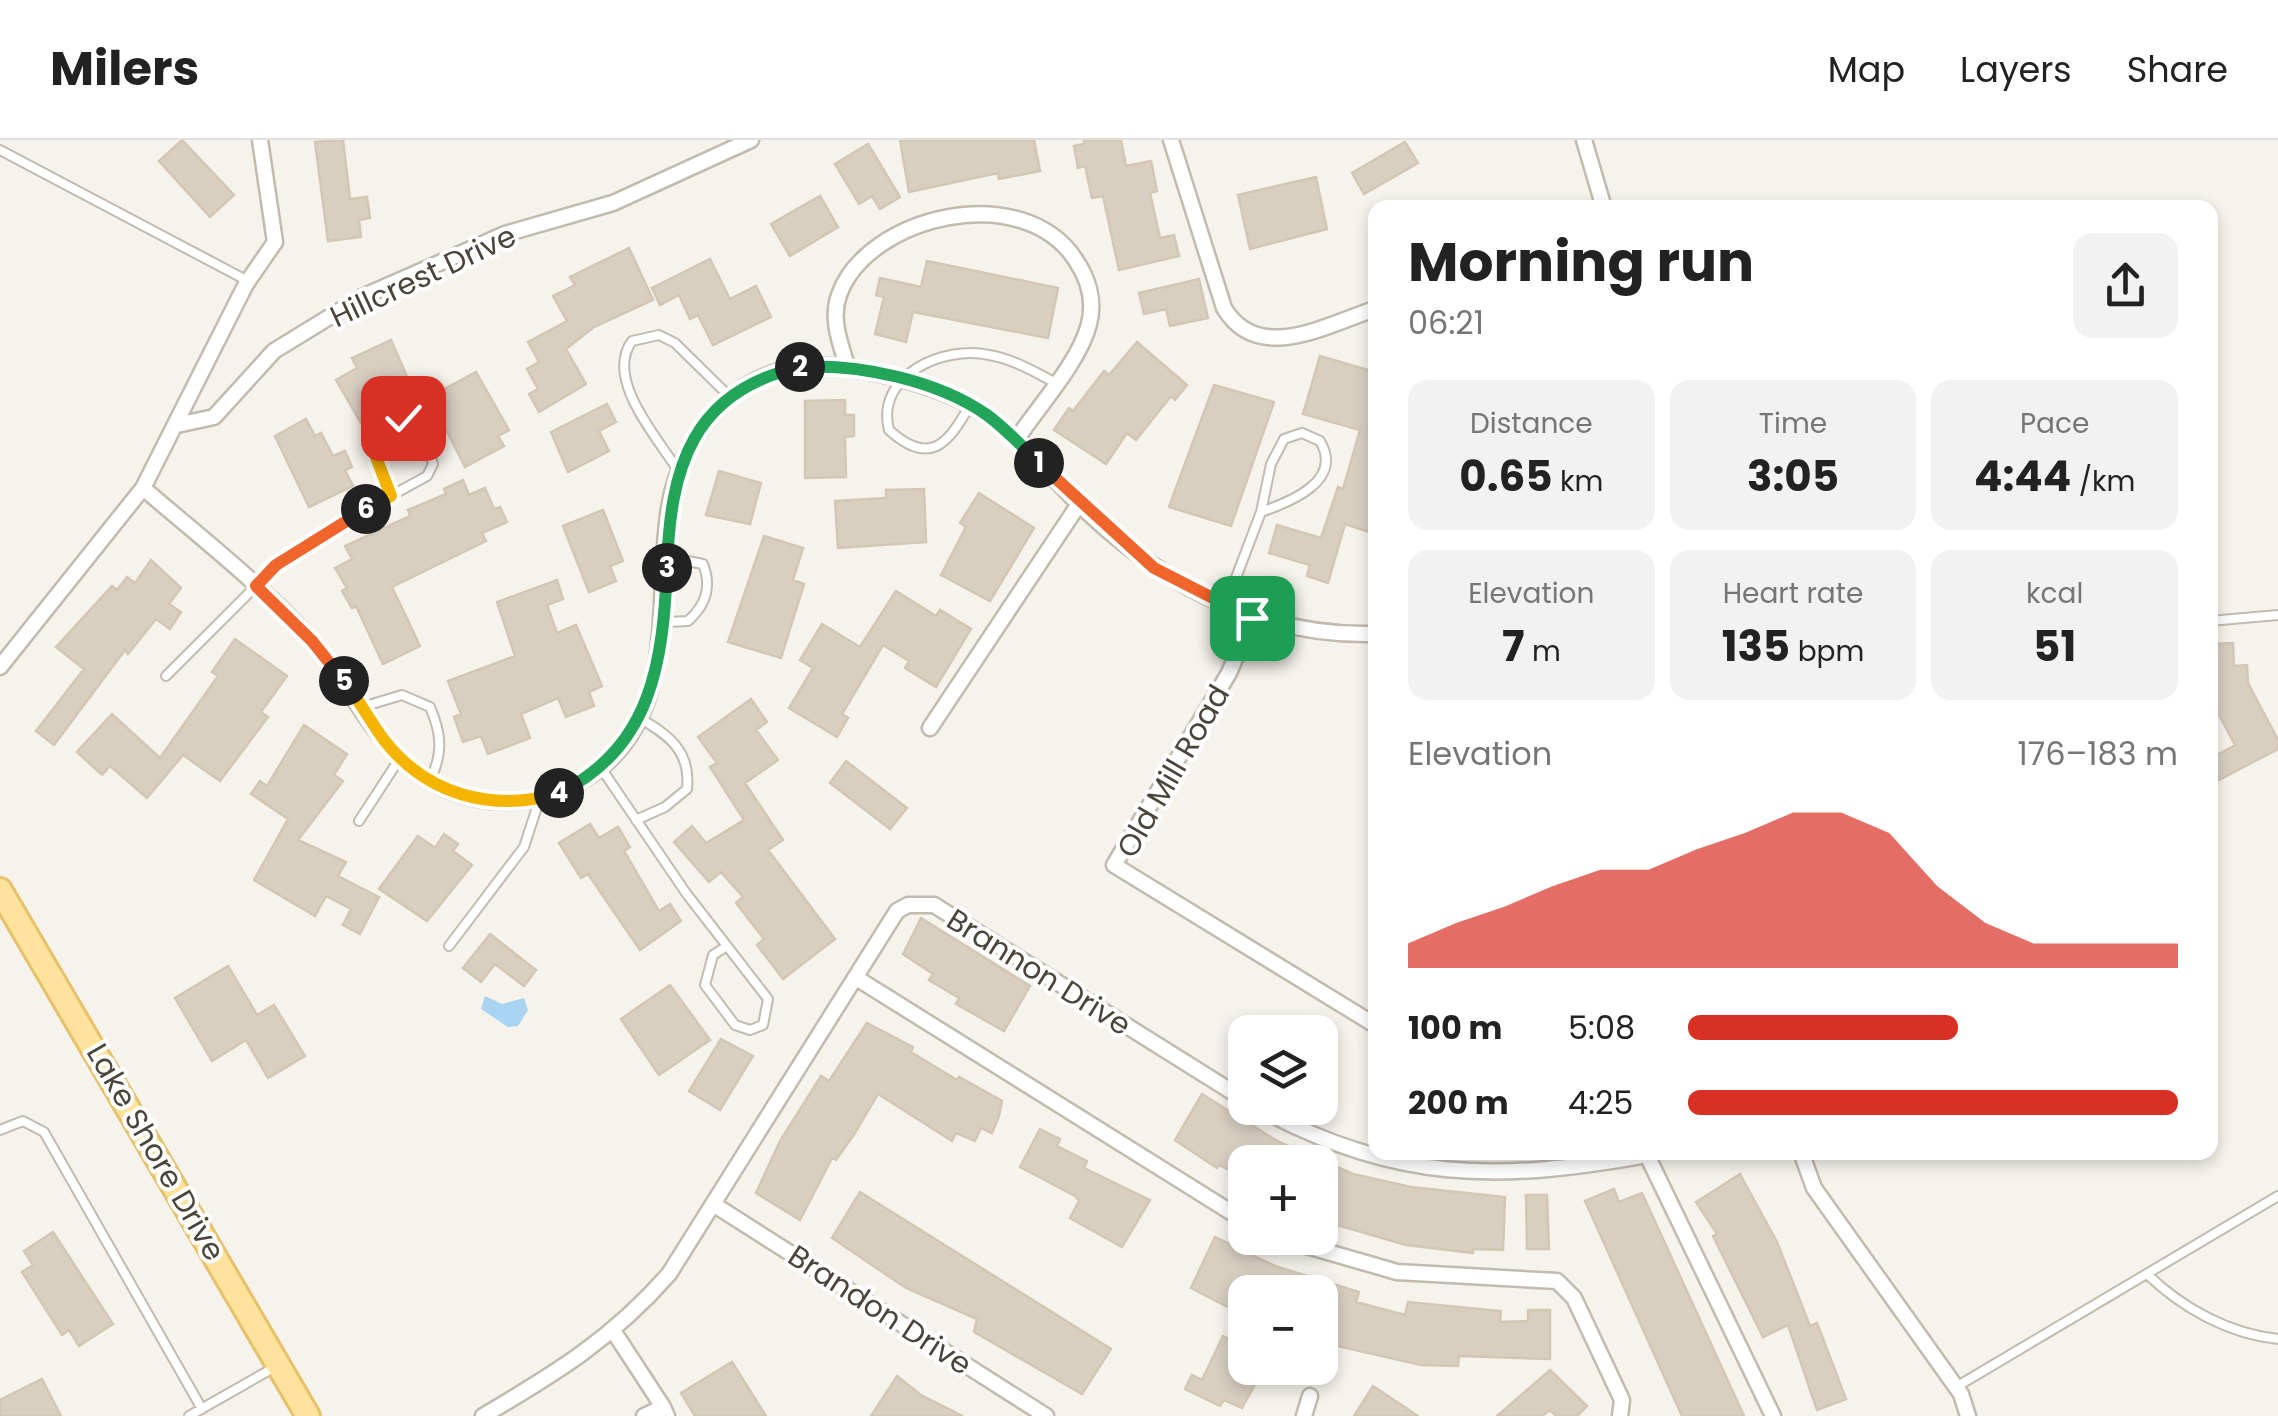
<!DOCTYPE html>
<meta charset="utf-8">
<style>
body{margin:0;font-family:Poppins,sans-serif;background:#f2f2f2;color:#222;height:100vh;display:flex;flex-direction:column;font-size:38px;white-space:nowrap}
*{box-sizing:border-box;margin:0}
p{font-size:32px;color:#767676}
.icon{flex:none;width:55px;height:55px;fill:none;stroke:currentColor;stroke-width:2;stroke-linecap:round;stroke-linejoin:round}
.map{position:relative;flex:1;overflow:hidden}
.side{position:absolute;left:1368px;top:60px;width:850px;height:960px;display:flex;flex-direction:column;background:#fff;border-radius:20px;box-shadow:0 5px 15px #0003}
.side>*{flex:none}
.buttons{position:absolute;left:1228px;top:875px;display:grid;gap:20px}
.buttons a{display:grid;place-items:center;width:110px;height:110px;border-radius:20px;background:#fff;box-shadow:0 5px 15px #0003;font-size:50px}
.pin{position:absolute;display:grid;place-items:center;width:85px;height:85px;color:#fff;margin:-42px;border-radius:20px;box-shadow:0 5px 15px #0006}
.km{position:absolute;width:50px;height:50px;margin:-25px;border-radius:50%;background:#222;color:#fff;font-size:28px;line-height:50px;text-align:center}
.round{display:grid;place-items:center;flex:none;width:105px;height:105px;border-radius:20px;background:#f2f2f2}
.overview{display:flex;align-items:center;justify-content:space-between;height:170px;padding:0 40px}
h1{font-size:55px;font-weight:700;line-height:75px}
.figures{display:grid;grid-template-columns:repeat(3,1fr);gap:15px;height:170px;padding:10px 40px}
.figures div{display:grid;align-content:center;border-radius:20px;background:#f2f2f2;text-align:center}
.figures b{font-size:42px;font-weight:700}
.figures small{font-size:28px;font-weight:400}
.figures p{font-size:28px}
.chart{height:280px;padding:20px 40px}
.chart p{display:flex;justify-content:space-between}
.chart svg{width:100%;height:180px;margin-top:10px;fill:#d93025;opacity:.7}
ul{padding:0 40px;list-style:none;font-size:32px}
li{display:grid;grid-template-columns:160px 120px 1fr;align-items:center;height:75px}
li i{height:25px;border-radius:12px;background:#d93025}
header{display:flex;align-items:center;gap:60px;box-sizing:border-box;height:140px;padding:0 50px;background:#fff;border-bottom:2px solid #e0e0e0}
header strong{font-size:48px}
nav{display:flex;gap:55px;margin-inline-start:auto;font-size:35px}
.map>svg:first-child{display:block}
</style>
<header>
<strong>Milers</strong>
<nav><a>Map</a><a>Layers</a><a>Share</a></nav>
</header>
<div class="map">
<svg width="2278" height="1276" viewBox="0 0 2278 1276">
<rect width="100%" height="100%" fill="#f6f3ec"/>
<path fill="#a9d4f2" d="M485,856L502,864L524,858L528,870L518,886L508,887L481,869Z"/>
<path fill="#d8cfc1" stroke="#d3c7b4" stroke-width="2.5" d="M182,0L234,55L210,77L159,21Z
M343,0L350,59L367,57L370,78L359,80L361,97L328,101L315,2Z
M900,0H1034L1040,31L999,39L998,33L909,52Z
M1084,0H1121L1126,26L1151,21L1157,51L1150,53L1160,98L1174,95L1179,116L1119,130L1103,56L1092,58L1085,26L1078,28L1074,6L1084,4Z
M1405,2L1418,23L1364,54L1352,33Z
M868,4L900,57L880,69L872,56L859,64L835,24Z
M1316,37L1327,89L1250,109L1238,55Z
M820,56L838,87L790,116L771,84Z
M629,108L653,160L594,187L566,209L586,244L539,272L529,254L538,249L527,229L539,222L528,202L567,181L553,156L575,145L570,137Z
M710,119L730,159L756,146L771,177L713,205L698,175L690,179L679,155L660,165L652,148Z
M927,121L1058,148L1048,198L913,172L906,202L875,194L884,157L876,155L880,138L921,147Z
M1199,139L1208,178L1170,186L1166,169L1144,174L1139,153Z
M391,200L415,255L361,283L336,240L357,228L352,218Z
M1137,202L1187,245L1175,260L1171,256L1136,300L1127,293L1106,324L1054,290L1069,268L1073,271L1104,231L1109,235Z
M1320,216L1375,232V394L1345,384L1328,443L1307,436L1310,425L1269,413L1277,385L1321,398L1338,347L1343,349L1360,290L1303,274Z
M476,232L509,290L498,296L504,306L465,327L439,276L432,280L422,261Z
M1214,245L1274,262L1231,386L1169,367Z
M845,260V275H854V296L845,297L846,337L805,338V261Z
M607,264L616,282L599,291L609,311L568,332L551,292Z
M306,279L315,296L321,293L333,316L345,311L352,327L345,330L353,346L309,367L275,296Z
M719,331L761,343L750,384L706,375Z
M463,340L469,355L485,348L494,369L500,367L507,382L482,393L486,401L392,447L420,506L383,524L356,466L352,468L342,451L347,448L335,428L352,419L345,406L410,376L408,370L446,354L444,349Z
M924,349L926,402L838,408L835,361L886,358V350Z
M979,353L1034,388L990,461L941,435L966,387L960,383Z
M603,370L623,421L610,426L616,441L589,452L563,386Z
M764,396L803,408L793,440L804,444L781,518L728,502Z
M151,420L181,448L169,464L181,472L170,489L156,479L128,514L125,510L54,605L36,591L84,529L56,507L112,446L117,450L127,437L135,443Z
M557,440L563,459L547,465L557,493L576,485L602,546L589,552L594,566L566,577L558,558L521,574L530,598L488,614L481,596L463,602L454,577L461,574L448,541L515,516L497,462Z
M896,451L936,476L940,470L971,489L936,547L905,528L909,521L883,505L842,574L848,578L837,597L789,568L813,528L800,520L822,484L860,507Z
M235,499L287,536L261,572L268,577L220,641L183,615L147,658L110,626L102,635L77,612L112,574L160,618L218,536L212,532Z
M2233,503L2234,526L2247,525L2248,543L2278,600V609L2219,640L2210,619L2235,605L2210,558V511L2212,504Z
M751,559L767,582L756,590L778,620L745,643L783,700L768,710L835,799L783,839L757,805L764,799L736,763L743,757L721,732L709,742L674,702L692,686L706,703L744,680L710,627L717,623L698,597Z
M304,585L347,614L334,635L343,641L298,700L346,722L338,736L379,757L360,794L343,785L351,769L326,756L315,776L254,740L288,679L251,654L260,641L267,646Z
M846,621L907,668L890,689L830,643Z
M590,684L599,698L618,687L630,707L624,711L659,771L670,764L681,781L640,810L588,734L581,738L559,703Z
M444,694L458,704L453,711L472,725L427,781L379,749L418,696L435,708Z
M921,778L1030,846L1004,891L956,864L959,858L929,840L933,834L903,814Z
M490,794L536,830L524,846L495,824L481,842L463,828Z
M228,826L257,875L274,865L305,916L268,938L246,900L212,921L175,858Z
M670,845L710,900L659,935L621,879Z
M867,883L913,907L911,912L957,940L959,937L1002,961L999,976L992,993L981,988L975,1001L956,993L952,1001L878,954L853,996L836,1020L832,1018L800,1080L756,1053L780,1001L821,936L829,941Z
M721,899L753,916L720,970L689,951Z
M1202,954L1279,1002L1353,1034L1411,1047L1505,1057L1503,1110L1473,1109V1113L1406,1105L1320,1080V1022H1245V1038L1219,1025L1217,1028L1175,1000Z
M1040,989L1060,999L1057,1006L1087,1021L1084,1028L1150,1060L1122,1107L1070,1078L1079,1061L1075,1056L1020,1027Z
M1740,1034L1777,1102L1810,1186L1817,1183L1846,1259L1817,1270L1788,1185L1763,1197L1713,1096L1717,1094L1696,1062Z
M1614,1049L1619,1062L1642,1053L1744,1276H1682L1585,1061Z
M860,1052L1111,1209L1082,1254L974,1192L977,1179L906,1148L832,1098Z
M1526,1055H1547L1549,1109H1527Z
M53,1092L113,1184L79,1206L69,1190L62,1195L22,1132L33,1125L24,1111Z
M1215,1097L1275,1126L1359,1152L1356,1162L1405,1175L1408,1162L1501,1171L1500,1182L1528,1181V1170H1550V1219L1459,1216L1458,1226L1421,1225L1320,1202V1152H1245V1176L1191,1148Z
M1223,1196L1245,1208V1228H1264L1242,1268L1224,1260L1220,1266L1185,1249L1192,1235L1202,1240Z
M732,1222L766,1276H695L681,1253Z
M1550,1230L1587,1266L1577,1276H1556L1550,1270L1542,1276H1497Z
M897,1236L921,1255L963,1276H871Z
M42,1239L61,1276H0V1260Z
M1373,1246L1418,1276H1354Z"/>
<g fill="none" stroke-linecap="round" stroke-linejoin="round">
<defs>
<path id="lane" d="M0,10L248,141
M970,265C948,304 930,327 889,290C875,235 944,205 989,215C1013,219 1033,231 1054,242
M679,332C658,298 604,239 632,201L659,195L675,203L729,256
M1226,464L1261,372C1290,362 1344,341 1320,301L1302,293L1284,299L1271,324L1261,372
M2210,481L2278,475
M665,482L688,481C706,465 712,447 703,424L667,417
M166,536L277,425L325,392L427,336L433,324C427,305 422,286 403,278L374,294V312L391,356
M362,567L402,555L430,567C442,595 443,613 430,641
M601,628L686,753L768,859L763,885L750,890L735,885L705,845L713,815L727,806
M636,680L665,667L687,649C691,610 668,595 638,577
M359,681L400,618
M449,806L524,707L540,658
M0,990L23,981L44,992L202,1269
M2147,1134C2182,1168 2229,1194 2278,1199
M1956,1247L2278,1056
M189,1276L275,1227"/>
<path id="street" d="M1171,0L1224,168C1258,225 1326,185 1375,169
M1584,0L1604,68
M848,229C841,205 830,180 839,155C867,76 1022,39 1075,119C1088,138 1095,161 1089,184C1080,221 1038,267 1016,300
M177,285L214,277L274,211L362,157L505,94L613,63L751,0
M143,348C200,397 261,444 311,500C344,537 365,584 400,618C450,667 526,676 585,639C681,580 654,460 669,368C682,289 744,219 829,226C879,231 944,246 986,275C1019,298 1046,331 1074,359C1157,442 1256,497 1375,494
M1252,478L1229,533L1114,725L1375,885
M0,527L143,348L246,144L275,102L260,0
M930,588L1079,364
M858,839L1245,1081
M1259,968C1394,1042 1499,1042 1647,1015L1773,1276
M1801,1012L1814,1048L1961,1254L1968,1276
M713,1064L1046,1276
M1279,1098L1397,1132L1557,1141L1574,1158L1622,1260L1620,1276
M614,1192L663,1267
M483,1276C556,1233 612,1199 669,1134L897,771L908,765H934L1245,960
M644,1276L663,1267L667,1276
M1304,1276L1310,1256"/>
<path id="primary" d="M0,750L308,1276"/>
</defs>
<use href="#lane" stroke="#c2bbae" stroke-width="12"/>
<use href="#street" stroke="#c2bbae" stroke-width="19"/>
<use href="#primary" stroke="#e6c16a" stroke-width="28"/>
<use href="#lane" stroke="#fff" stroke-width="8"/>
<use href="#street" stroke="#fff" stroke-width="14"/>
<use href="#primary" stroke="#ffe39c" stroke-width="22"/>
</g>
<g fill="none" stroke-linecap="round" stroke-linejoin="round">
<defs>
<path id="split-1" d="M1039,323L1154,428L1252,478"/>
<path id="split-2" d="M800,227C858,223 939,241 987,275C1006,289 1022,306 1039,323"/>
<path id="split-3" d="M667,428C670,328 692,251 800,227"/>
<path id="split-4" d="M559,653C652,608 663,521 667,428"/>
<path id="split-5" d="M344,541C359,560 370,581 384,600C427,655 493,673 559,653"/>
<path id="split-6" d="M344,541L312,501L256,446L276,425L366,369"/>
<path id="split-7" d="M366,369L391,356L374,312V294L386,283L403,278"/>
</defs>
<use href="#split-1" stroke="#fff" stroke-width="20"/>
<use href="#split-2" stroke="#fff" stroke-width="20"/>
<use href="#split-3" stroke="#fff" stroke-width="20"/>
<use href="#split-4" stroke="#fff" stroke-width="20"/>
<use href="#split-5" stroke="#fff" stroke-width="20"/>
<use href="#split-6" stroke="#fff" stroke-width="20"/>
<use href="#split-7" stroke="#fff" stroke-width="20"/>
<use href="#split-1" stroke="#f0652b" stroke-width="12"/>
<use href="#split-2" stroke="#22a559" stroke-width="12"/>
<use href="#split-3" stroke="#22a559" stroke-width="12"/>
<use href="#split-4" stroke="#22a559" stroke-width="12"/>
<use href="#split-5" stroke="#f5b400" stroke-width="12"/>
<use href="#split-6" stroke="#f0652b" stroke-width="12"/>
<use href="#split-7" stroke="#f5b400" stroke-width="12"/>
</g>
<g text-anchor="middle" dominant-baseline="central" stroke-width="8" stroke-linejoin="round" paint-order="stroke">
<g font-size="30" fill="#4b4439" stroke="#fff">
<text transform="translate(423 136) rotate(-25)">Hillcrest Drive</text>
<text transform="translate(1173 631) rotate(-60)">Old Mill Road</text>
<text transform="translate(1039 832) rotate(32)">Brannon Drive</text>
<text transform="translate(156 1012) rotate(60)">Lake Shore Drive</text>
<text transform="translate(880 1170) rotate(33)">Brandon Drive</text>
</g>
</g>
</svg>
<div class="buttons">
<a><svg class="icon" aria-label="layers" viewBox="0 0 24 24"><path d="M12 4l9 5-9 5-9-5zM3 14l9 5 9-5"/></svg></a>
<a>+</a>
<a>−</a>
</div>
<div class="pin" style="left:1252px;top:478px;background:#1e9e55"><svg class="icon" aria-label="arrive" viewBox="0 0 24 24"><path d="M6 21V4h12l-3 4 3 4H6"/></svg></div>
<div class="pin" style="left:403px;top:278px;background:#d93025"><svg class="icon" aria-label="check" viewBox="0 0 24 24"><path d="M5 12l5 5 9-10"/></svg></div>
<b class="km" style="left:1039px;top:323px">1</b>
<b class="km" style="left:800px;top:227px">2</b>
<b class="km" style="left:667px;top:428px">3</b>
<b class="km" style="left:559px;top:653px">4</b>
<b class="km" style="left:344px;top:541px">5</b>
<b class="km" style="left:366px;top:369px">6</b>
<section class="side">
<div class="overview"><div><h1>Morning run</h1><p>06:21</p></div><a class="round"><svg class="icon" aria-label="share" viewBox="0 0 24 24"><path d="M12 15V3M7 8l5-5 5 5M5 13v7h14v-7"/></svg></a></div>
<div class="figures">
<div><p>Distance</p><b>0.65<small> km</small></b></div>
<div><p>Time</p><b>3:05</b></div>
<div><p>Pace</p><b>4:44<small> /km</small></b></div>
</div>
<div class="figures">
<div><p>Elevation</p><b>7<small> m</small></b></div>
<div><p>Heart rate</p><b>135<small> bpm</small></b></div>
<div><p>kcal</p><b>51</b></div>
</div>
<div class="chart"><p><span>Elevation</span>176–183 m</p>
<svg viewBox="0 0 160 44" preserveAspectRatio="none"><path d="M0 44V38L10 33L20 29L30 24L40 20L50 20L60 15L70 11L80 6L90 6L100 11L110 24L120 33L130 38L140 38L150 38L160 38V44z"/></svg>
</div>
<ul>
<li><b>100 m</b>5:08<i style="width:55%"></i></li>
<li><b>200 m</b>4:25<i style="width:100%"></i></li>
</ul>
</section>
</div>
